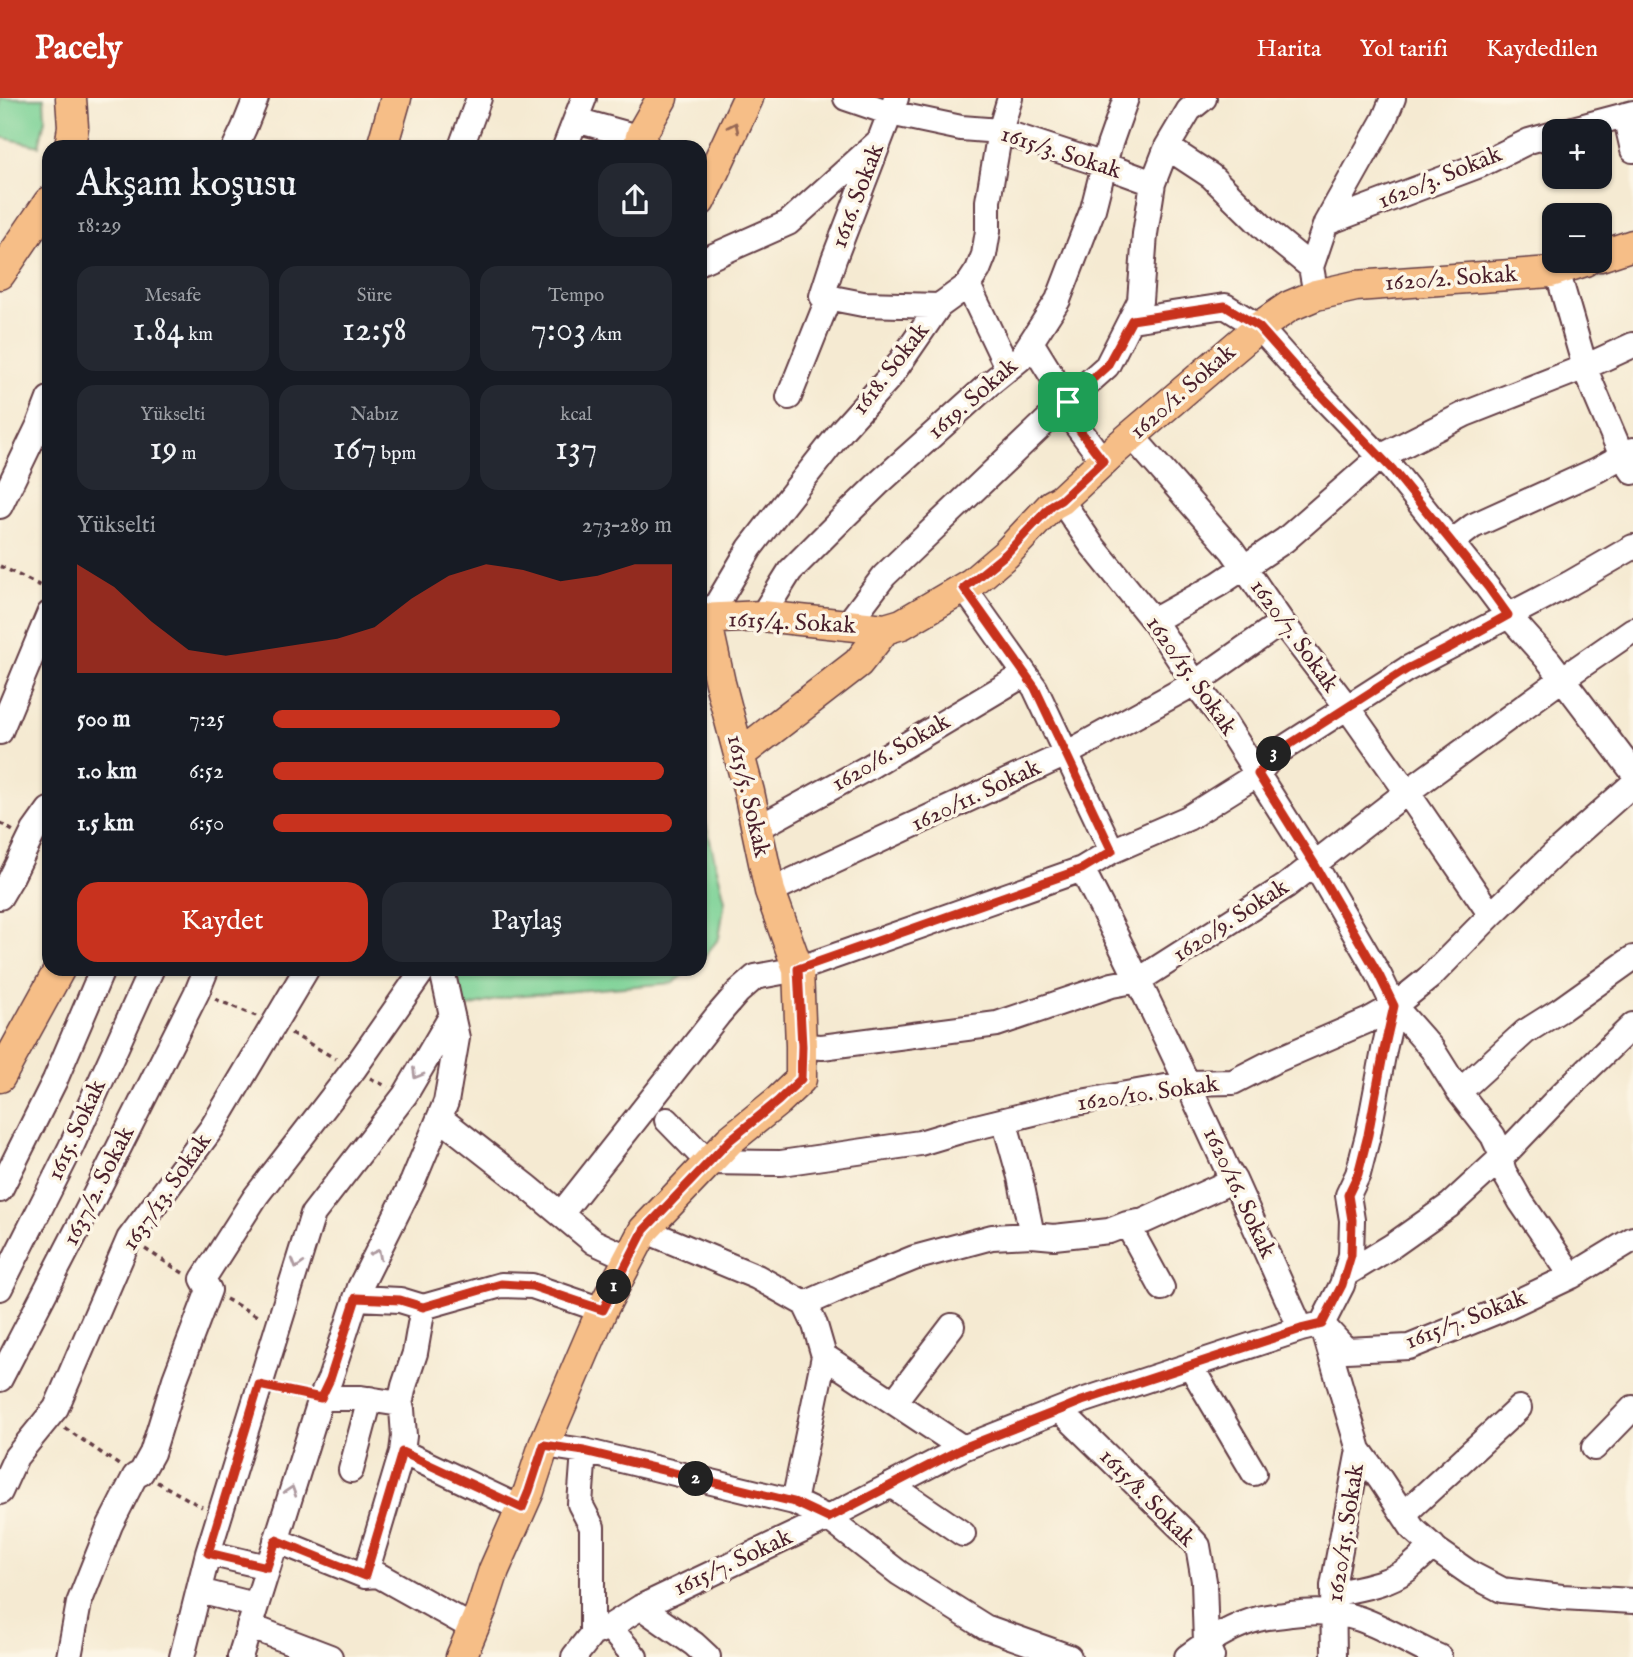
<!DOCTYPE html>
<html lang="tr">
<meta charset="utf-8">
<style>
body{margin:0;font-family:"IM FELL English",serif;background:#242831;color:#f1f3f6;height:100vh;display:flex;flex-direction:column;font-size:26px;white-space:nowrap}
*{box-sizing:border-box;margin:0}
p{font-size:23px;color:#9ea1a6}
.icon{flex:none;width:38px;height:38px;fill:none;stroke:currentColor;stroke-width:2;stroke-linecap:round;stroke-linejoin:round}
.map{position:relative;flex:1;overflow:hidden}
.details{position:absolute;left:42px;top:42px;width:665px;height:836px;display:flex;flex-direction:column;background:#171b24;border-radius:21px;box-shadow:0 2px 5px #0004}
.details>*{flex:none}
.tools{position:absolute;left:1542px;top:21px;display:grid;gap:14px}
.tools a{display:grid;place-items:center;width:70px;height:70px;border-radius:14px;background:#171b24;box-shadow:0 2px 5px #0004;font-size:35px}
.pin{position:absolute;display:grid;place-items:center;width:60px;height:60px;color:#fff;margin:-30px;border-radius:14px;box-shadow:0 4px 10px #0006}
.km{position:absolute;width:35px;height:35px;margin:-18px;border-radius:50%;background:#222;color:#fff;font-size:19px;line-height:35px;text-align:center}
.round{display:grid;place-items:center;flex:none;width:74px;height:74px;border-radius:21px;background:#242831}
.overview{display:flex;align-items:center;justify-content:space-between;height:119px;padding:0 35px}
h1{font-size:38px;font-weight:600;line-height:52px}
.figures{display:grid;grid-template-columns:repeat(3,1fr);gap:10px;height:119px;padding:7px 35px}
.figures div{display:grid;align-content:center;border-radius:18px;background:#242831;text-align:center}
.figures b{font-size:35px;font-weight:600}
.figures small{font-size:19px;font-weight:400}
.figures p{font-size:19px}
.chart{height:196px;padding:14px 35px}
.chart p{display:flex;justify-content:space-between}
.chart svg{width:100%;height:126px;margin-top:7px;fill:#c8321e;opacity:.7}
.action{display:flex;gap:14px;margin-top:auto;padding:14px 35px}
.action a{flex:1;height:80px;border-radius:21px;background:#c8321e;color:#fff;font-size:28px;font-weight:600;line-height:80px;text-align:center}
.action a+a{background:#242831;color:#f1f3f6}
ul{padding:0 35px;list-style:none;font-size:23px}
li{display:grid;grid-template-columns:112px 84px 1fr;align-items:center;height:52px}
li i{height:18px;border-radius:9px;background:#c8321e}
header{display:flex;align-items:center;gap:42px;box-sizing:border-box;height:98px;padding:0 35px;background:#c8321e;color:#fff}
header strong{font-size:33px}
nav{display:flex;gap:38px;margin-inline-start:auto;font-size:24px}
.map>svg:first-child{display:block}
</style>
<header>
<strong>Pacely</strong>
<nav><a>Harita</a><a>Yol tarifi</a><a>Kaydedilen</a></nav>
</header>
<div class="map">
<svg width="1633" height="1559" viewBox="0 0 1633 1559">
<rect width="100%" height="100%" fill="#fcf5e5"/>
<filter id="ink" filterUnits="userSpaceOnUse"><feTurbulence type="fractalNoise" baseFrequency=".0143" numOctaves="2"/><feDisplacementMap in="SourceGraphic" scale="14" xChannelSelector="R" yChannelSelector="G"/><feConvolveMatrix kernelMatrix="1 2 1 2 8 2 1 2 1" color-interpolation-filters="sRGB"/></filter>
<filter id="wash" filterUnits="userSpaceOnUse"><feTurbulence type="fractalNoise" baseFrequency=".00686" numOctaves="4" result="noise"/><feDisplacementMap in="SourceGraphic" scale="28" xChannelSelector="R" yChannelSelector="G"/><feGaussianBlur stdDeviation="1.57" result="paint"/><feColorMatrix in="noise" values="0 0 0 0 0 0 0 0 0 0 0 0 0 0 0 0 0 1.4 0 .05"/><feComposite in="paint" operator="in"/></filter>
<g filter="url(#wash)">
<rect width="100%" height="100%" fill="#f5ead2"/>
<path fill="#7bd296" stroke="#627860" stroke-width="2" d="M0,0H44L45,21L39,48L0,39Z
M700,703L725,802L719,840L700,864Z
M454,872H691L673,885L512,898L464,910Z"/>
</g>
<g filter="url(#ink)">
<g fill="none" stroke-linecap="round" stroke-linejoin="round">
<defs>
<path id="minor" d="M846,0L890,15L961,30L1000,33L1104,67L1153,85
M896,0L834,161L822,198L863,206L939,208
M1625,17L1633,52
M576,22L641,40
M1565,33L1633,15
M235,49L244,30L256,0
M461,49L479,0
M565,49L584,0
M1167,49L1211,78L1267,133L1311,169
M1326,125L1480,67L1529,43L1554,36
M700,164L788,125L877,45
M1557,172L1587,276L1622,358L1633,374
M968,187L1008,271
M1316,197L1311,169L1326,125L1384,22L1393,0
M1132,222L1225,208L1259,229L1307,283L1393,372L1487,489L1508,517L1549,563L1633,674
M1031,244L1068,304
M789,299L829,199
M1062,308L1103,363
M1132,338L1232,452L1282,524L1347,609L1407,694L1491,817
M1061,402L1091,446L1155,525L1195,585L1223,622L1315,767L1379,877L1394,908L1384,952L1368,1037L1358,1076L1348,1097L1352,1122L1351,1157L1342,1187L1322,1226L1359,1352L1333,1488L1334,1559
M0,408L39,327L49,301
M1452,444L1473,428L1597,372L1633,352
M964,490L1035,590L1112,753
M762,518L790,473L844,419L880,384L988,287L1020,261L1058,202L1093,111L1109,48L1126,0
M708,521L750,450L784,406L843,331L890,279L939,208L968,187L978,172L984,157L988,133V103L1000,33L1010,0
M1155,525L1160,519L1219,486L1285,442L1380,359L1465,316L1585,269L1633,247
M847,527L884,478L1062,308L1107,268L1140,203L1145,136L1153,85L1167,49L1189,12L1204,0
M0,634L49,516
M756,731L869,669L1025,576
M1082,771C1133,870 1181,970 1227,1071L1234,1082L1301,1231
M770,793L1066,656L1195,585L1282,524
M0,799L10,782L34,733L49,712
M1394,908L1432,951L1459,994L1493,1038L1500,1053V1061L1504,1074L1521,1104L1572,1178
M801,948L822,949L997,926L1112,887L1139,882L1286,788L1407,694L1562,581L1633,532
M1459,994L1525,934L1560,912L1633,860
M440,1020L528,1089L594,1144L629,1160
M667,1022L708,1064L781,1065L920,1045L960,1033L1070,1006L1188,985L1233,984L1272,964L1369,922L1394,908L1430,879L1491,817L1552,758L1633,686
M1004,1022L1020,1079L1032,1137
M0,1092L55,982L102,872
M561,1116L718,917L738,894L755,879L798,871L1082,771L1112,753L1188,720L1258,676L1273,657L1407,571L1569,486L1633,449
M1127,1126L1162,1190
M644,1132L757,1179L805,1206L815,1227L824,1258L794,1404L828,1420L899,1475L985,1529L1069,1559
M1346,1176L1392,1148L1450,1107L1500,1061L1562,996L1633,927
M0,1190L71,1049L151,872
M356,1200L400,1202L423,1209L501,1187L532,1188L602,1212
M805,1206L850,1186L914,1160L992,1139L1032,1137L1054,1139L1109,1133L1127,1126L1144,1123L1234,1082
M824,1258L963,1350
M1190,1267L1254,1375
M0,1281L86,1115L197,894L206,872
M321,1300H361L400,1306
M894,1304L952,1228
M1060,1312L1187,1436L1198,1448L1204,1483L1206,1545L1212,1559
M544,1347L584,1353L794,1404
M1594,1350L1633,1310
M1359,1352L1380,1381L1413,1431L1438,1453L1471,1476L1502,1492L1562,1499L1633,1503
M584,1353L580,1406L592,1429V1536
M402,1354L522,1411
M351,1372L370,1301
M891,1387L963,1436
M0,1394L16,1359L56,1310L129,1141L212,1030L306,872
M1404,1416L1519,1310
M276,1442L365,1478L378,1477L473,1530
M208,1455L267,1469
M365,1478L402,1354L404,1338L402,1311L400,1306L404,1288L415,1255L423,1209
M199,1493L255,1507
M1333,1496C1359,1490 1386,1487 1408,1471C1416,1464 1425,1456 1433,1448
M641,1509L694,1546L708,1559
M249,1528L330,1559
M609,1529L635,1559
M69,1559L79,1505L110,1427L135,1378L141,1375L152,1355L175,1281L209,1192L203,1181L256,1098L354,971L423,872
M182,1559L208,1455L313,1116L405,997L452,917
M240,1559L321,1300L330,1281L360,1189L413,1083L446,1004L457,940L442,872
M574,1559L592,1536L609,1529L641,1509L814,1427L963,1350L1082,1303L1301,1231L1322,1226L1346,1252L1409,1249L1498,1213L1572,1178L1633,1141
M1187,1559C1208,1543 1232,1528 1258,1521C1268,1518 1280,1518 1291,1516C1315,1513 1337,1513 1360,1521C1388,1531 1412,1547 1439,1559"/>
<path id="major" d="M70,49L73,29L71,0
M382,49L396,0
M638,49L642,35L662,0
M700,103L748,0
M1600,158L1633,147
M0,176L49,104
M700,521L762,518L885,531
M739,657L858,565L885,531L902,526L972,485L1006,456L1052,407L1061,402L1117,350L1259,229L1290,208L1316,197L1356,188L1551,174L1585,163
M0,979L59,872
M461,1559L481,1512L494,1472L529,1393L544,1347L602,1212L644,1132L730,1042L778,1003L801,981V948L798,871L770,793L749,694L720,585L708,530V521"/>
</defs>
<use href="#minor" stroke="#643d44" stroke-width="28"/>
<use href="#major" stroke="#643d44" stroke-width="33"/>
<path stroke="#643d44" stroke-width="3.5" stroke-dasharray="5 5" stroke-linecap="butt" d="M0,468L49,492
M0,725L13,733
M215,901L256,918
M291,935L336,961
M370,980L388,989
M145,1151L183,1175
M226,1201L259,1219
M279,1291L302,1296
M65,1330L119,1367
M157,1384L202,1409"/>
<use href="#minor" stroke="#fff" stroke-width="24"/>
<use href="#major" stroke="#f6be87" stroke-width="30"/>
</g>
<defs><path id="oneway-chevron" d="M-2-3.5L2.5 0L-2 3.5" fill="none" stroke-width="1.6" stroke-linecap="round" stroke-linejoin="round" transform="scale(1.75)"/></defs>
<use stroke="#976754" href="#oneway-chevron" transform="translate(734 29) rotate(-65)"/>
<g stroke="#ae9aa0">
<use href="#oneway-chevron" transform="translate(417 976) rotate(120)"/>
<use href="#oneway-chevron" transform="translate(377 1156) rotate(-63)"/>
<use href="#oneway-chevron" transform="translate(297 1166) rotate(107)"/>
<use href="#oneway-chevron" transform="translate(291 1393) rotate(-72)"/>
</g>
</g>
<g fill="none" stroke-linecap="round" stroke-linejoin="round" filter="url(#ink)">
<defs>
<path id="route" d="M1225,208L1259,229L1307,283L1393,372L1488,489L1508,517L1449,550L1407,571L1273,657L1258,676L1315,767L1379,877L1394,908L1384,952L1368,1037L1358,1076L1348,1097L1352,1122L1351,1157L1342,1187L1322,1226L1301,1231L1082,1303L1060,1312L963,1350L828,1420L794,1404L584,1353L544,1347L529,1393L522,1410L402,1354L365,1478L276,1442L267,1469L208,1455L259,1287L321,1300L330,1281L356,1200L400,1202L423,1209L501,1186L532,1188L603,1212L644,1132L730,1042L778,1003L801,981L802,948L798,871L1082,771L1112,753L1035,590L964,490L1006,456L1052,407L1061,402L1103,363L1062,309L1107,268L1132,222Z"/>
</defs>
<use href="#route" stroke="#fff" stroke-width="14"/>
<use href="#route" stroke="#c8321e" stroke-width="9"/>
</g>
<g text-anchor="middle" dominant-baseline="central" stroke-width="7" stroke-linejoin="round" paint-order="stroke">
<g font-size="24" fill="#4a1f2b" stroke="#fcf5e5">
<text transform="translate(1061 55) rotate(18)">1615/3. Sokak</text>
<text transform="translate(1440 80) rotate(-22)">1620/3. Sokak</text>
<text transform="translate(858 98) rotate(-69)">1616. Sokak</text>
<text transform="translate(1451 181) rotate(-4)">1620/2. Sokak</text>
<text transform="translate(891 271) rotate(-52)">1618. Sokak</text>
<text transform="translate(1183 294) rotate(-41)">1620/1. Sokak</text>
<text transform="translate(973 301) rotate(-41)">1619. Sokak</text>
<text transform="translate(792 525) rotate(3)">1615/4. Sokak</text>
<text transform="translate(1294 538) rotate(54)">1620/7. Sokak</text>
<text transform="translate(1191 578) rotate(55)">1620/15. Sokak</text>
<text transform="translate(891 655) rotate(-30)">1620/6. Sokak</text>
<text transform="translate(748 698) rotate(77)">1615/5. Sokak</text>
<text transform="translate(976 698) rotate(-25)">1620/11. Sokak</text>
<text transform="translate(1231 823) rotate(-33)">1620/9. Sokak</text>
<text transform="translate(1148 996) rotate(-8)">1620/10. Sokak</text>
<text transform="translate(77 1032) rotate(-65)">1615. Sokak</text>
<text transform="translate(99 1088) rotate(-63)">1637/2. Sokak</text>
<text transform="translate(167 1094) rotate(-55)">1637/13. Sokak</text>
<text transform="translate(1239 1095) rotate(65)">1620/16. Sokak</text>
<text transform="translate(1466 1222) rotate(-21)">1615/7. Sokak</text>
<text transform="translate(1147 1400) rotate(46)">1615/8. Sokak</text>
<text transform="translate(1346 1435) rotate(-81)">1620/15. Sokak</text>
<text transform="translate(733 1465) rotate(-25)">1615/7. Sokak</text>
</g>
</g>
</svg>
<div class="tools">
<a>+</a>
<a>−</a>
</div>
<div class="pin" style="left:1068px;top:304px;background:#1e9e55"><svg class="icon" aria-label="arrive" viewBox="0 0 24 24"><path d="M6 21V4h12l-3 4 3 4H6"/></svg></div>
<b class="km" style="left:614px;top:1189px">1</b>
<b class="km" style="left:696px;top:1381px">2</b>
<b class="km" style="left:1274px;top:656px">3</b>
<section class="details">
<div class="overview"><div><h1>Akşam koşusu</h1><p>18:29</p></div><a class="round"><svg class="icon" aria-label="share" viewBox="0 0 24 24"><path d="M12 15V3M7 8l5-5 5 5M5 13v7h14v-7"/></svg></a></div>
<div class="figures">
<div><p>Mesafe</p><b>1.84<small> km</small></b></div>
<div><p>Süre</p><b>12:58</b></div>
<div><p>Tempo</p><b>7:03<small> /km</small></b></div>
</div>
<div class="figures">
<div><p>Yükselti</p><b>19<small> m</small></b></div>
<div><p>Nabız</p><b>167<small> bpm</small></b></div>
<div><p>kcal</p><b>137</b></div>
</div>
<div class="chart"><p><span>Yükselti</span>273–289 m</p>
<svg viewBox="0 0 160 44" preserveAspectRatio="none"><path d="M0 44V6L10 14L20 26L30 36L40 38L50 36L60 34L70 32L80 28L90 18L100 10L110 6L120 8L130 12L140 10L150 6L160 6V44z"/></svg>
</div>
<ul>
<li><b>500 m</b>7:25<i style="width:72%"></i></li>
<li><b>1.0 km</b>6:52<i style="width:98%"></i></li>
<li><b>1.5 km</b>6:50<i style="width:100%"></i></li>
</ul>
<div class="action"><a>Kaydet</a><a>Paylaş</a></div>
</section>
</div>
